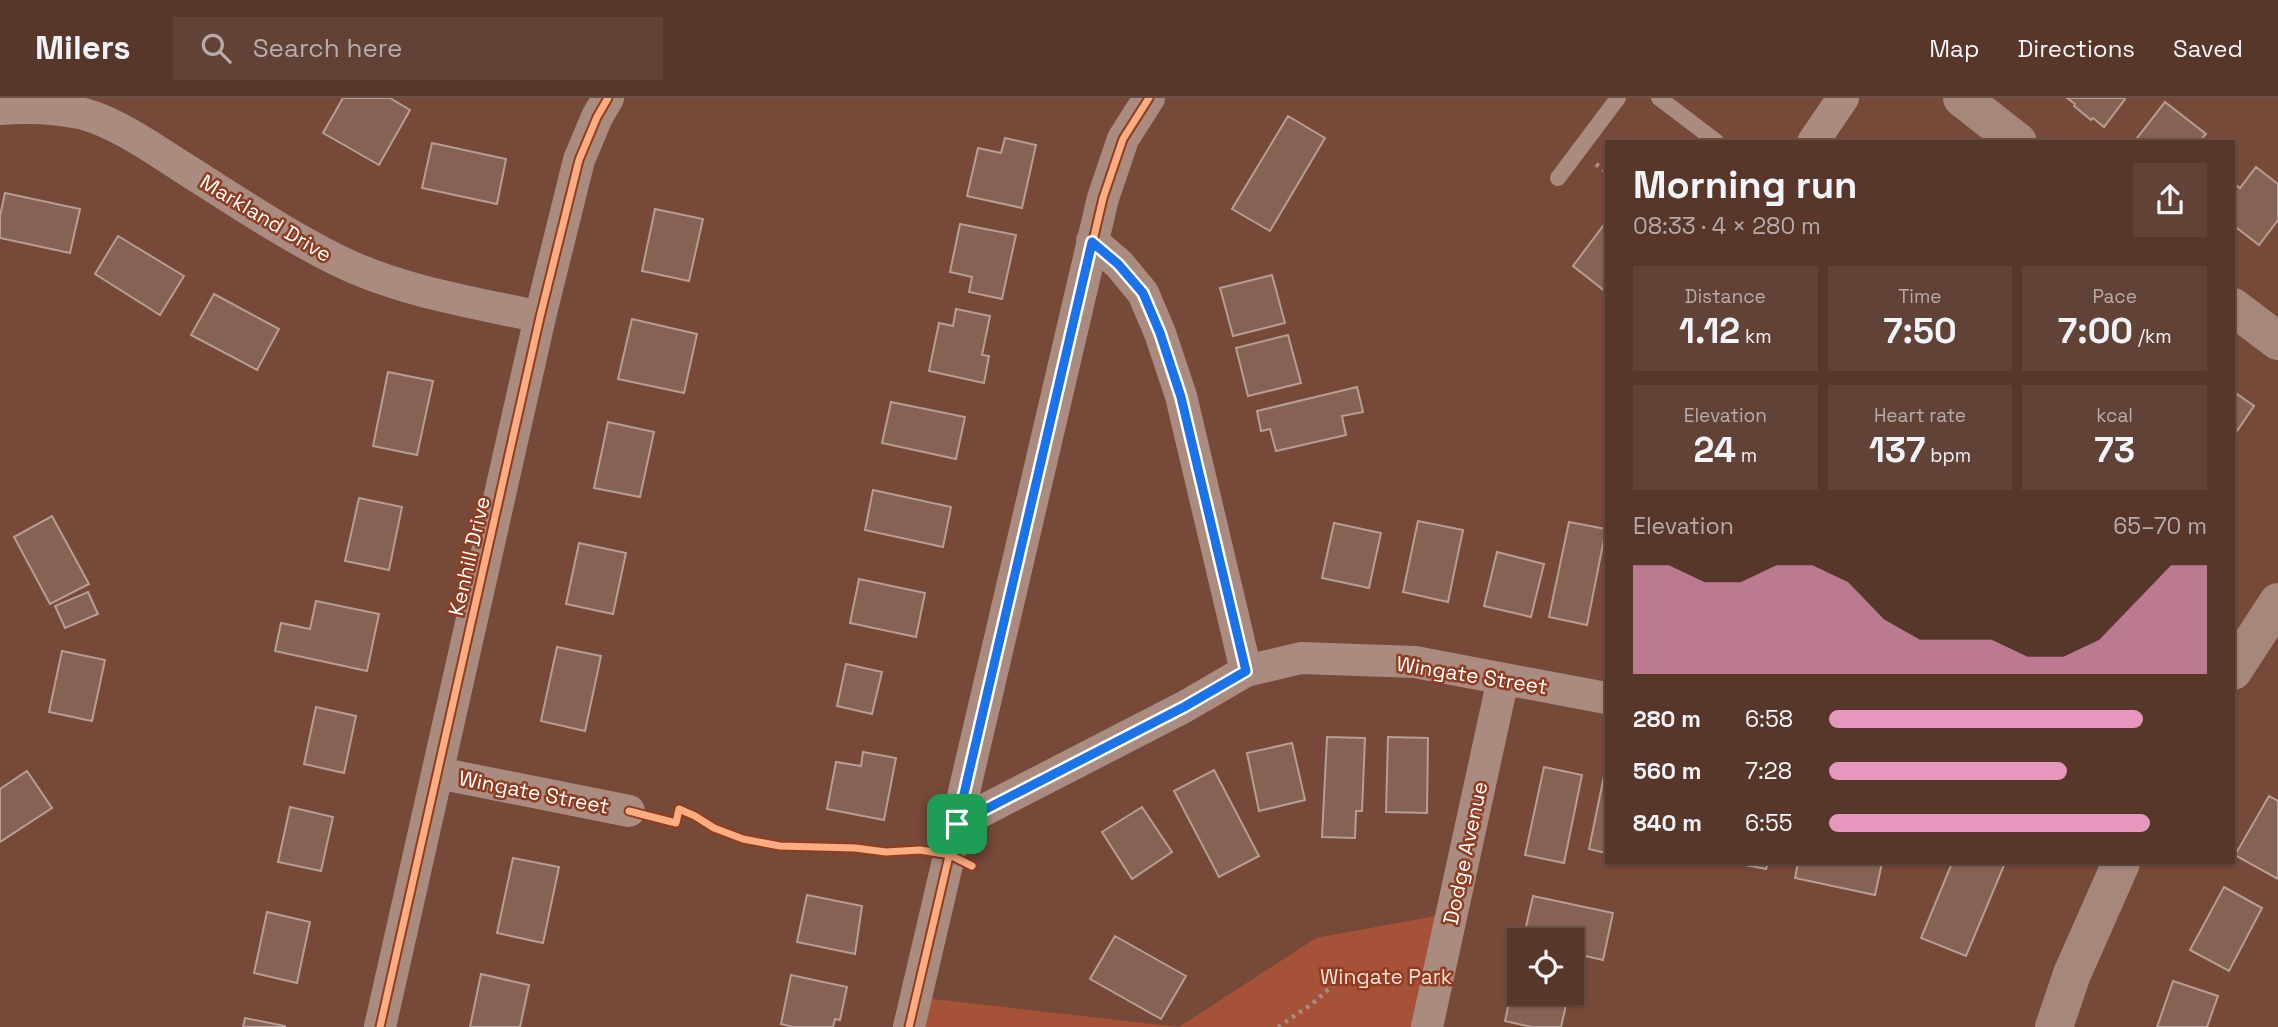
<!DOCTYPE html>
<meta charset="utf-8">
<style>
body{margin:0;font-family:"Space Grotesk",sans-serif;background:#614237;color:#f1f3f6;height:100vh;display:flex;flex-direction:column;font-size:26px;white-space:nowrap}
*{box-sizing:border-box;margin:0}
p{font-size:23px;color:#b7aca9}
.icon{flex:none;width:38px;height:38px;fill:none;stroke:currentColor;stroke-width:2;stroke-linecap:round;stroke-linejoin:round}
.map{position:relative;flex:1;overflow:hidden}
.side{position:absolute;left:1605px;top:42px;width:630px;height:724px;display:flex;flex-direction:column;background:#58372b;border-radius:0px;box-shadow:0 2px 5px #0004,0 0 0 2px #6d5147}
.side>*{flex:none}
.tools{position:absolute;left:1507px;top:830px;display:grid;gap:14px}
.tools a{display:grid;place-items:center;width:77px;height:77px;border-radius:0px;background:#58372b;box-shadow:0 2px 5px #0004,0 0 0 2px #6d5147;font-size:35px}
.pin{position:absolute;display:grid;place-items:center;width:60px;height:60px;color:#fff;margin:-30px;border-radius:14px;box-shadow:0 4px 10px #0006}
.round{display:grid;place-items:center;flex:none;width:74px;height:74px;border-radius:0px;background:#614237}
.overview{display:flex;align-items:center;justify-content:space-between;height:119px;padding:0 28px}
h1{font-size:38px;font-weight:700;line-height:52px}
.stats{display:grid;grid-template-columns:repeat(3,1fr);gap:10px;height:119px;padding:7px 28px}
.stats div{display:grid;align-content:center;border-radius:0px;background:#614237;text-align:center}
.stats b{font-size:35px;font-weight:700}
.stats small{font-size:19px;font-weight:400}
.stats p{font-size:19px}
.chart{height:196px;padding:14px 28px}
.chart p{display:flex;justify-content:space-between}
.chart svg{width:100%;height:126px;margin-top:7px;fill:#e797bd;opacity:.7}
ul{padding:0 28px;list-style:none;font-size:23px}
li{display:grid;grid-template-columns:112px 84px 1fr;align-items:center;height:52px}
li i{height:18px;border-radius:9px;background:#e797bd}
header{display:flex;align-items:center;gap:42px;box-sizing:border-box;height:98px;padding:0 35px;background:#58372b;border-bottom:2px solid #6d5147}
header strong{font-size:33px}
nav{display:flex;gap:38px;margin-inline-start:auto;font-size:24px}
.search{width:490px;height:63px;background:#614237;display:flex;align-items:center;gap:18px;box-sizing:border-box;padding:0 24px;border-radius:0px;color:#b7aca9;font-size:26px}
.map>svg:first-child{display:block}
</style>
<header>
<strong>Milers</strong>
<div class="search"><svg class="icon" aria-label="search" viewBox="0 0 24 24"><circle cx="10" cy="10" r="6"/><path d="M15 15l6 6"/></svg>Search here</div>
<nav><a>Map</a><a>Directions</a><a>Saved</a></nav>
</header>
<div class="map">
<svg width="2278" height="929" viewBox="0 0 2278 929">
<rect width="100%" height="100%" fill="#764939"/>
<path fill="#a65238" d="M1452,815L1427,929H909L916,899L1179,929L1316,840Z"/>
<path fill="#866255" stroke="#b79e95" stroke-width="2" d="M343,0H390L410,12L379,67L323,35Z
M2067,0H2124L2125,1L2104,29L2093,20L2091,22L2074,8L2075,6Z
M2165,4L2206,36L2199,44H2134Z
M1288,18L1325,40L1270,133L1232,111Z
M1005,40L1036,47L1022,110L967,98L978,50L1001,55Z
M432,45L506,61L497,106L422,90Z
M2256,69L2278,86V122L2259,147L2233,127V85L2240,90Z
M5,95L80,111L70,155L0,140V118Z
M655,111L703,121L689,183L642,173Z
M1606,124V194L1573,168Z
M960,126L1016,137L1002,201L969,194L972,179L950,174Z
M118,138L184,178L160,217L95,176Z
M1272,177L1285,225L1233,238L1220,190Z
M214,196L279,231L257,272L191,237Z
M956,211L990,218L982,257L989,258L984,285L929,273L939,225L953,228Z
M632,221L697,236L684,295L618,281Z
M1288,237L1301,285L1248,298L1236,250Z
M388,274L433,283L417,357L373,348Z
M1357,289L1363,314L1342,318L1346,337L1276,353L1270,331L1261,333L1257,313Z
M2233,293L2254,308L2233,339Z
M891,304L965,319L956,361L882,345Z
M608,324L654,334L640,399L594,390Z
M873,392L951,409L943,449L865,432Z
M359,400L402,409L389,472L345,463Z
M52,418L89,486L50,506L14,439Z
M1418,423L1463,432L1448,504L1403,494Z
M1569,424L1606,431L1587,527L1549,519Z
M1334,425L1381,435L1369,490L1322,480Z
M579,445L626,455L613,516L566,506Z
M1497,454L1544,466L1531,519L1484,508Z
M859,481L925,495L916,539L850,525Z
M88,494L98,516L65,530L55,508Z
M316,503L379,516L367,573L275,553L281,525L310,531Z
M557,549L601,558L585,633L541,623Z
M62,553L105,562L92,623L49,614Z
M846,566L882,574L872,616L837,608Z
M316,609L356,618L344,675L304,666Z
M1327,639L1365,640L1362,713H1356L1355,740L1322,739Z
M1388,639L1428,640L1427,715L1386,714Z
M1292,645L1305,702L1259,713L1247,655Z
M863,654L896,660L884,722L827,711L836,664L861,668Z
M1544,669L1582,677L1564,765L1525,757Z
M1214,672L1259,758L1219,779L1174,693Z
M27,673L52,710L0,744V691Z
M1605,673L1606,674V755L1589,751Z
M2269,698L2278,703V781L2235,757Z
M290,709L333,719L321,773L278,764Z
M1142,709L1172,754L1132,781L1102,734Z
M513,760L559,769L543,845L497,835Z
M1735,765H1768L1766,771Z
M1798,765H1882L1875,797L1795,780Z
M1952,765H2005L1966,858L1921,840Z
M2224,789L2262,810L2229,873L2190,852Z
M807,797L862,808L855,856L797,844Z
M1533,798L1613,815L1603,862L1572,855V842H1523Z
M267,814L310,824L297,885L254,875Z
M1115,838L1186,878L1161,921L1090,881Z
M481,876L529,887L520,929H470Z
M1515,876L1519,877V894H1569L1561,929H1532L1505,923Z
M791,877L847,889L840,922L835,921L833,929H793L781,926Z
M2173,883L2218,898L2207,929H2157Z
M245,920L285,928V929H243Z"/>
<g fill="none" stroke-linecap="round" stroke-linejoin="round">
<path stroke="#a98b80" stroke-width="4.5" stroke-dasharray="3.5 5" stroke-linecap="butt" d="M1596,66L1606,74
M1278,929L1312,906L1338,883L1369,878L1397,883"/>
<path stroke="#a98b80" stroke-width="16" d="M1659,0L1717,44
M1558,80L1618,0"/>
<path stroke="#a98b80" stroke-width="32" d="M0,11C27,9 58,10 84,16C117,25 154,51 182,69C233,101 283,135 337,162C399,193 472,204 540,219
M1813,44L1843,0
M1092,143L1119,166L1143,195L1160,235L1181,298L1246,573
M438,675L629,713
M957,726L1184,609L1246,573L1301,560L1415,564L1606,600
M380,929L540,219L579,62L597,19L608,0
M909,929L1103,100L1123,41L1149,0
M1427,929L1503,581"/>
<path stroke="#a5877c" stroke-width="38" d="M1962,0L2018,44
M2233,209L2278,243
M2233,573L2278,504
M2054,929L2072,876L2121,765"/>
<defs>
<path id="cycleway" d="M629,713L676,725L679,711L695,718L714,730L743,741L780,748L855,750L886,754L920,752L950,757L972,768
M380,929L540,219L579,62L597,19L608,0
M909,929L1103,100L1123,41L1149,0"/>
</defs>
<use href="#cycleway" stroke="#8f3c20" stroke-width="11"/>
<use href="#cycleway" stroke="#ffac80" stroke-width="7"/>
</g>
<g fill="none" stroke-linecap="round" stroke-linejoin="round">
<defs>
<path id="route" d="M1092,144L1118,166L1143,195L1160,235L1181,299L1246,573L1184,609L957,726Z"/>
</defs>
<use href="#route" stroke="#fff" stroke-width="14"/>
<use href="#route" stroke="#1a73e8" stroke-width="9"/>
</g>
<g text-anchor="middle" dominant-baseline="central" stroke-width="5" stroke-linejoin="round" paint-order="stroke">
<g font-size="21" fill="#fff" stroke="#8f3c20">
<text transform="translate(266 120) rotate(31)">Markland Drive</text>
<text transform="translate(469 458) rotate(-77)">Kenhill Drive</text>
<text transform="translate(1472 577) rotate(9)">Wingate Street</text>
<text transform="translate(534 694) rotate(11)">Wingate Street</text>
<text transform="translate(1465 755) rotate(-78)">Dodge Avenue</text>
</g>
<g font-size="21" fill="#f9ddd5" stroke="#8f3c20">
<text x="1386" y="878">Wingate Park</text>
</g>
</g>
</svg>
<div class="tools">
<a><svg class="icon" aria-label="locate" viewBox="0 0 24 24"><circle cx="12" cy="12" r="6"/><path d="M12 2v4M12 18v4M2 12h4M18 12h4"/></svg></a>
</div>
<div class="pin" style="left:957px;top:726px;background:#1e9e55"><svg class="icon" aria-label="arrive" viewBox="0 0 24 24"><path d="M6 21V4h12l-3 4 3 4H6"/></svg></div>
<section class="side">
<div class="overview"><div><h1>Morning run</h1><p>08:33 · 4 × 280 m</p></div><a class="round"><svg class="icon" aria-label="share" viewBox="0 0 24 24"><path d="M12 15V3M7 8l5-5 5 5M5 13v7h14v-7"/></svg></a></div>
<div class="stats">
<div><p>Distance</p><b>1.12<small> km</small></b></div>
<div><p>Time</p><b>7:50</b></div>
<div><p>Pace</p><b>7:00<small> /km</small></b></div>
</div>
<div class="stats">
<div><p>Elevation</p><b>24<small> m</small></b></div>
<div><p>Heart rate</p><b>137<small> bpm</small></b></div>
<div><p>kcal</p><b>73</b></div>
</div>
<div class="chart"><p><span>Elevation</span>65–70 m</p>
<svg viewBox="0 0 160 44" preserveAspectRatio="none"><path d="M0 44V6L10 6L20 12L30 12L40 6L50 6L60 12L70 25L80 32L90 32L100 32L110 38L120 38L130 32L140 19L150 6L160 6V44z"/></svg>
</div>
<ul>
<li><b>280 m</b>6:58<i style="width:83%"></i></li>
<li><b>560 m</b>7:28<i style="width:63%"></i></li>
<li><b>840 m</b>6:55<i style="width:85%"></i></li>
</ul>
</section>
</div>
